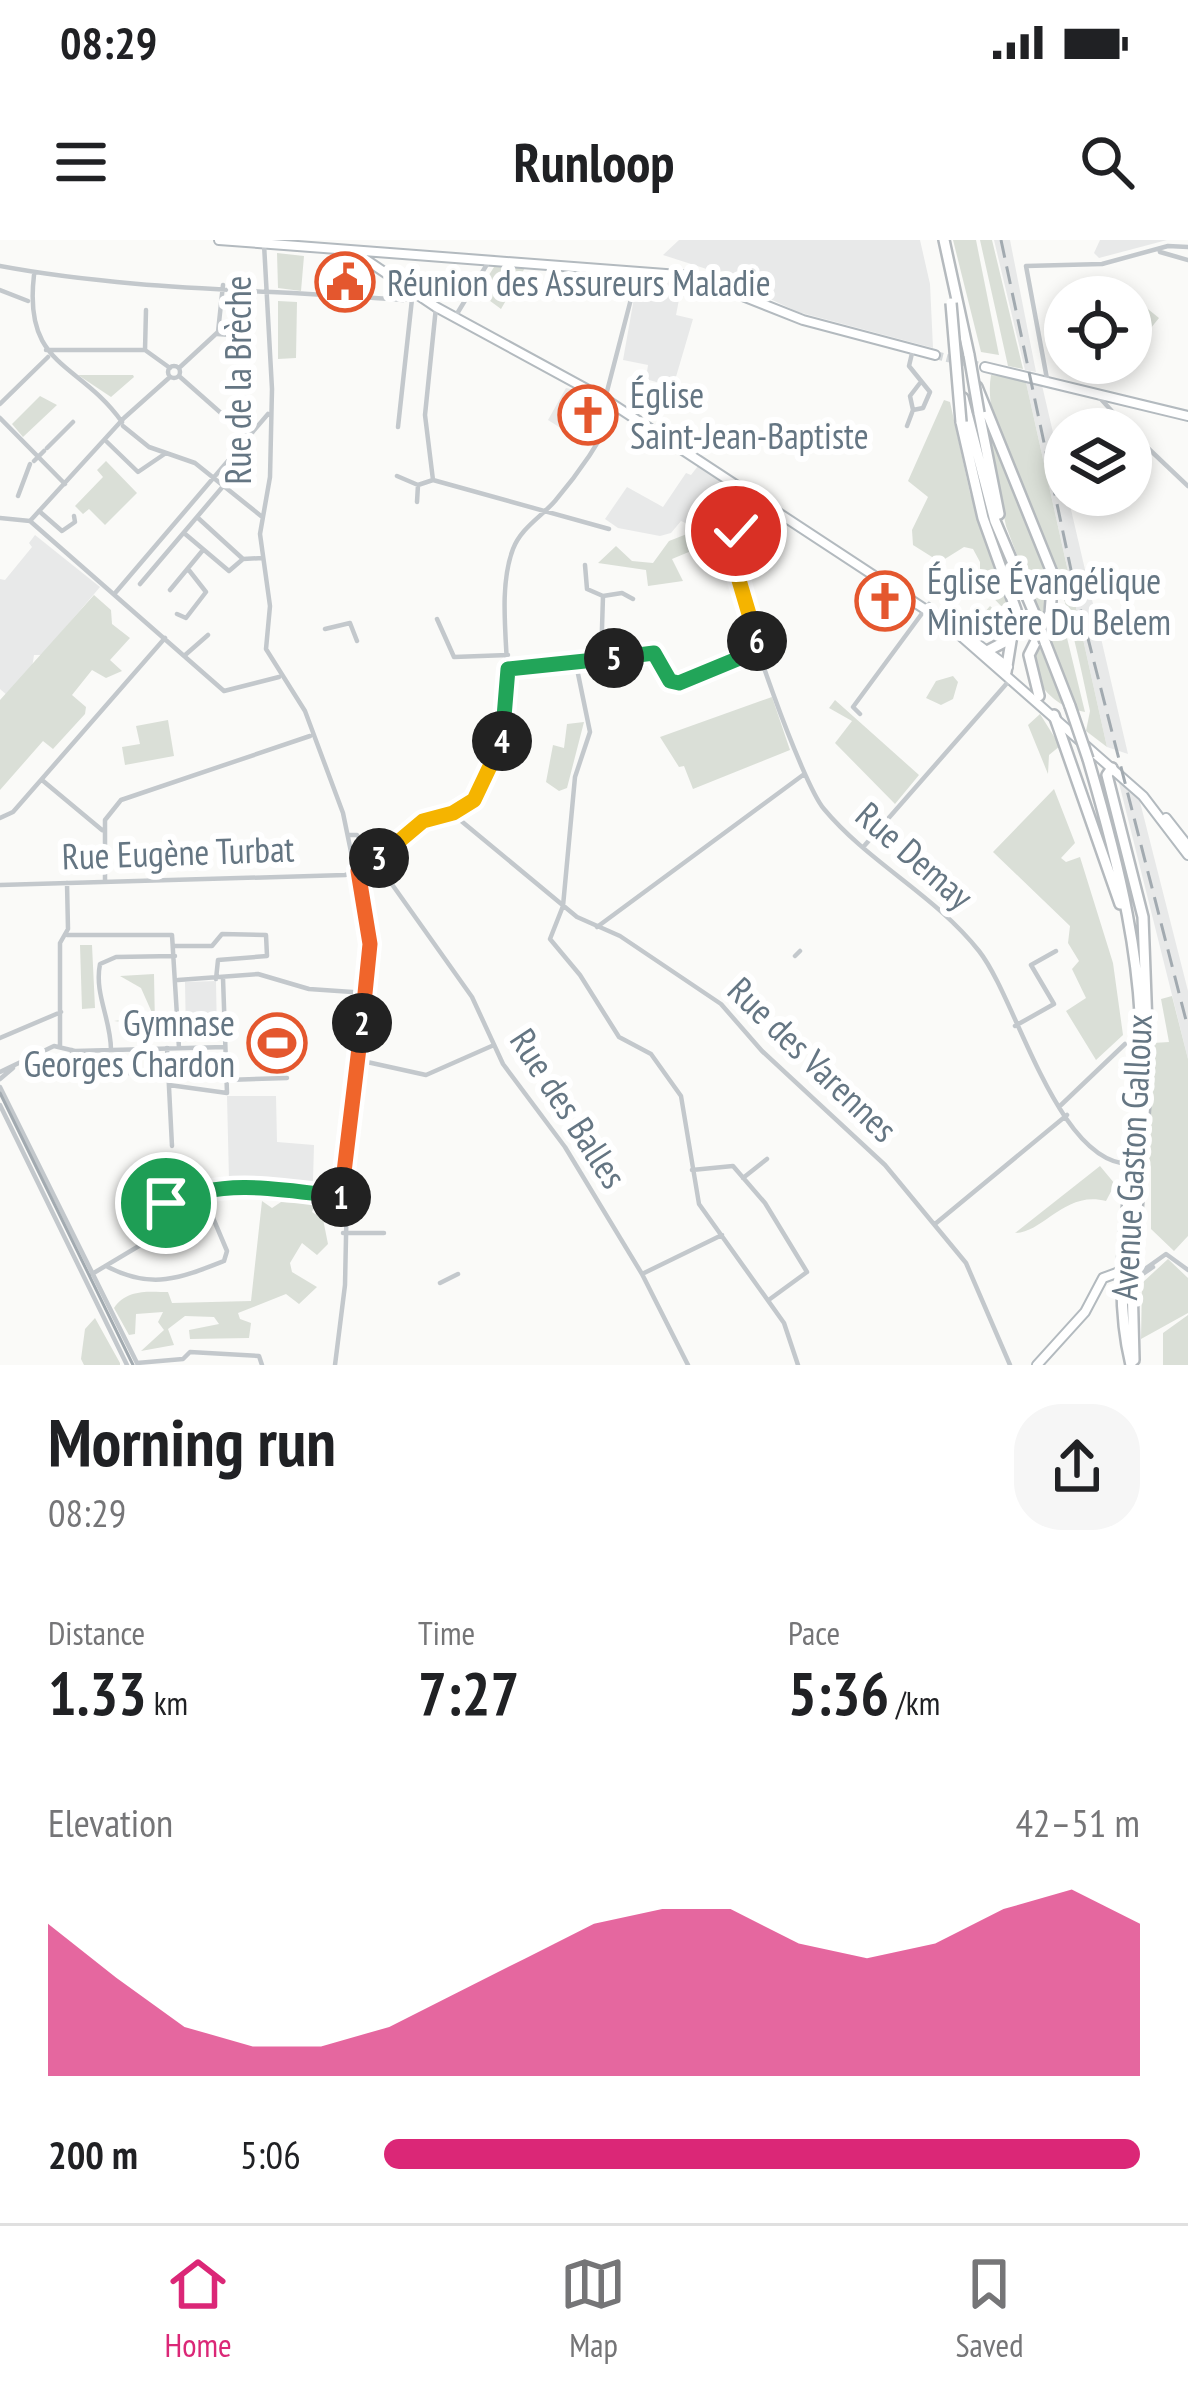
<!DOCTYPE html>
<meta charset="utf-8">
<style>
body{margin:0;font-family:"PT Sans Narrow",sans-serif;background:#f6f6f6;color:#202124;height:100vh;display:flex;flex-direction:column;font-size:45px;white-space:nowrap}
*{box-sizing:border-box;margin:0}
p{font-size:39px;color:#757577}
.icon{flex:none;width:66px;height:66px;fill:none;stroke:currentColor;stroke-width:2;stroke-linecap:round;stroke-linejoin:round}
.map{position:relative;height:1125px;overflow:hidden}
.details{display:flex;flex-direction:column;background:#fff;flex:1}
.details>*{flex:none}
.controls{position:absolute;left:1044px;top:36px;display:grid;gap:24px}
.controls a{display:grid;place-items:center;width:108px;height:108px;border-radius:50%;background:#fff;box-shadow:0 6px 18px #0003;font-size:60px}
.pin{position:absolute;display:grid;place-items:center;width:102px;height:102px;color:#fff;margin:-51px;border:6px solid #fff;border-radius:50%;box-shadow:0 3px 12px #0007}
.km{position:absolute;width:60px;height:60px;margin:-30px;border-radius:50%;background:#222;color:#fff;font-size:33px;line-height:60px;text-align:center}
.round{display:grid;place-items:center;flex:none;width:126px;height:126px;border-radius:48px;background:#f6f6f6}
.headline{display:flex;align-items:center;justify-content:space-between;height:204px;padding:0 48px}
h1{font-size:66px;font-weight:800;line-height:90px}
.figures{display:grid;grid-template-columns:repeat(3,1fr);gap:18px;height:204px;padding:12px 48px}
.figures div{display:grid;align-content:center}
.figures b{font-size:60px;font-weight:800}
.figures small{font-size:33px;font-weight:400}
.figures p{font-size:33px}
.chart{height:336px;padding:24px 48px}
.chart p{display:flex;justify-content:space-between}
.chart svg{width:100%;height:216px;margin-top:12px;fill:#db2777;opacity:.7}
ul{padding:0 48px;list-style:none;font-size:39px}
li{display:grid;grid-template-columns:192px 144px 1fr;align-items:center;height:90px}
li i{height:30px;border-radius:15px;background:#db2777}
.status{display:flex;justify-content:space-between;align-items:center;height:84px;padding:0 60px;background:#fff;direction:ltr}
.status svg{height:33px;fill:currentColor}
header{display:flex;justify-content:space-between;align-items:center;height:156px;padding:0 48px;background:#fff;font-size:54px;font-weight:800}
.tabs{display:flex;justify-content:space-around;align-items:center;height:168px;border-top:3px solid #e0e0e0;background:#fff;font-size:33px;color:#757577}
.tabs a{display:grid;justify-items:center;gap:6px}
.tabs .selected{color:#db2777}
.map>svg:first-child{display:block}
</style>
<div class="status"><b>08:29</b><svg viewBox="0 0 49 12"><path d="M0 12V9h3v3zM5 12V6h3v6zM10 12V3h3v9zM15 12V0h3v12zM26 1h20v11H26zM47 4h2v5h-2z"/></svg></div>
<header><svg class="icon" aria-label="menu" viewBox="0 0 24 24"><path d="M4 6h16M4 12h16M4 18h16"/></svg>Runloop<svg class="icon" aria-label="search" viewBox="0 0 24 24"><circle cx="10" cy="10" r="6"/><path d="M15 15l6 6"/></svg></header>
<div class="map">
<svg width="1188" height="1125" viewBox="0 0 1188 1125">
<rect width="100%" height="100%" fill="#fafaf8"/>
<path fill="#e8e9e9" d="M679,0H920L930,44L933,108L798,72L744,47V41L663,15Z
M994,0H1010L1036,132L1025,130Z
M1100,0H1167L1099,18L1094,13Z
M657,37L683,39L676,75L693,79L673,147L646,139L648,125L623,120L634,58L645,40Z
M1025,138L1041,141L1128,514L1107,507Z
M566,148L582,151L573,178L559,187L548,180Z
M698,226L720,241L706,269L715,275L707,286L727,302L681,281L671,293L660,296L618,288L605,279L627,247L663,267L686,233L691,235Z
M35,295L100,347L42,415H34L32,428L8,456L0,449V339L5,340L32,307L29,303Z
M1118,539L1139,558L1188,751V819Z
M216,741L217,797L186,798L185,742Z
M227,856H276L277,902L314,905L313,941L229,940Z"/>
<path fill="#dadfd7" d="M953,0H976L999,115L981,112Z
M980,0H992L1023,129L1008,126Z
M277,13L304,16L301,51L278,48Z
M496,24L526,26L501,69L478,52Z
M278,61L297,62L296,118L278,119Z
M1138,61L1159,78L1138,104L1131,99V69Z
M78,135H133L134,137L111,157Z
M991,135L1025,138L1107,507L1086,491L1090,471C1080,423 1069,374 1055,327C1038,270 981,193 991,135Z
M40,156L57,165L23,197L12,184Z
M944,160L950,162L970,253L1007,355L1009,366L1003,368L980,344V322L973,309L964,307L940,322L913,305L912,290L928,257L908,241Z
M985,182L1047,330L1050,344L1041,379L1006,286Z
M106,221L137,253L105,285L89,269L83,274L75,266L103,237L97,230Z
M692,292L696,309L672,319L683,341L648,346L646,330L598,323L616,306L632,321L653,323L669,301Z
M94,355L111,370L112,384L130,398L110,420L122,431L106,438L92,430L72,455L86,467L85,474L53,509L43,501L0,550V460Z
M990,366L1013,387L1005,401L983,399L996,400L1003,390L991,381L984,393L970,389Z
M1056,368L1060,369L1085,472L1076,470L1046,391Z
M1039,405L1063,465C1042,453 1028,431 1039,405Z
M953,436L958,442L953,459L941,465L926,458L936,441Z
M772,457L790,510L693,549L684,526L679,527L660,497Z
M835,460L919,535L895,564L835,503L852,481L829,468Z
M1040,474L1060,506L1049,515L1048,534L1028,485Z
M168,480L174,516L125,525L122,507L140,504L136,486Z
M584,482L567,548L559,551L546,542L553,505L564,508L567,484Z
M1054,549L1075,603L1061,618L1066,622L1080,617L1113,723L1123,795L1096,820L1066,771L1086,758L1072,729L1079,721L1068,703L1070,686L993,612Z
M80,705H92L95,768L82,769Z
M154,734L155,786L114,781L153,775L141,748L120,736Z
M1172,756L1188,819V996L1174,1011L1151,989V927L1144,910L1153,803L1169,802L1161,759Z
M1100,926L1115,944L1106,961C1065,950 1043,993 1015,993Z
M262,961L272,968L281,962L315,964L312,972L323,979L328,1004L317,1015L302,1003L290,1023L292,1032L317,1047L299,1064L286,1054L238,1073L240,1079L251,1083L249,1098L190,1099L189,1090L219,1084L214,1077L185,1076L168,1089L174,1105L141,1111L164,1090L158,1082L163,1072L136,1074L135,1094L129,1095L114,1068C127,1048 151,1052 168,1052L172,1063L251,1061Z
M1168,1019L1188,1038V1073L1141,1099L1142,1043Z
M1188,1075V1125H1163V1093Z
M95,1078L120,1123V1125H84L81,1119L85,1089Z"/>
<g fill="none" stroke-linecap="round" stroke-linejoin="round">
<path stroke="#d5d9db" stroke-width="8" stroke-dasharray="8 4" stroke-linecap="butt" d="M935,115L985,127"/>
<defs>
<path id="secondary" d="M219,0L692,36L803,80L935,115
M353,11L436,67L605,159L946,383L1143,556L1188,615
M985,127L1188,176
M972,400L1008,427
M1166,578L1188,606
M1037,1125L1085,1072L1103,1038L1122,1031"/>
<path id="primary" d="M944,0L969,115
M977,147L1053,335L1050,373L1029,415L1039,456
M963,158L995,281L1037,380
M979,173L999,274
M961,182L983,278L1016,370L1006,432
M1045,402L1070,466
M989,410L1012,398
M1054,475L1120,664
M1088,519C1118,621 1145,726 1141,834C1138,931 1107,1028 1131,1125
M1112,528L1107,535L1143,677L1148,814
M1134,1120L1132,1040L1145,861"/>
</defs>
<use href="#secondary" stroke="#b3babf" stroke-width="12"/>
<use href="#primary" stroke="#b5babe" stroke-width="14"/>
<path stroke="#c3c8cc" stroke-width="4.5" d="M264,4L272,149L270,237L260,294L270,366L266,409L305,471L343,573L370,704L366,765L349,857L345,1045L335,1125
M1160,12L1188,20
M0,26C133,51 268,49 403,60L419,55
M34,35C23,128 79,121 122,182
M0,50L28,61
M436,67L425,175L433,240L609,289
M455,77L489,21
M217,94L245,96
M913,109L909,126L930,152L923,168L913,170L910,156L920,143
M46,110H145L170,128
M145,110L146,70
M168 132a6 6 0 1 1 12 0a6 6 0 1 1-12 0Z
M179,128L218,92L223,45
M179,136L247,196
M1047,139L1026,26L1102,24L1168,6L1188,7
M1100,158L1128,189
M605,159L638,32
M0,164L48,117
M0,178L65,244
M123,186L149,207L195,223L261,276
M907,186L913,170
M398,187L412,59
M1131,192L1188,246
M107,202L138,232L166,213
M47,208L73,182
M34,221L44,211
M397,236L418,245L433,240
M747,251C733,271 733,306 736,330C740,368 802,543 824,569C869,623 935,655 979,711C1017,759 1057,925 1131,924
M18,256L30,224
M417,262L418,245
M39,271L62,291L75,282L74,276
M197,277L243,319L263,318
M0,278L30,281L124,178L170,137
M30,281L224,451L279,437
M736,291L769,267
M184,293L229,331L243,319
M585,325L587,349L603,356
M140,344L225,244
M170,350L203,310
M116,352L268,174
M177,374L186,378L206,352L188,329
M437,379L454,417L508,415
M325,389L350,383L357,401
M184,416L208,395
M601,420L603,356L622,353L633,359
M576,424L590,492L575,537L563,666L550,699L580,735L619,797L651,814L681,856L699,964L784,1083L798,1125
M508,429L650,413L670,441L679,443L759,409
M860,474L853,467L929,364
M42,540L102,590
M454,575L577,677L620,696L721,764L762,811L885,925L966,1023L1010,1125
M0,578L13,572L165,398
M349,595H357L472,757L503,824L565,907L642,1034L688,1125
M865,605L1008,442
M105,642V580L121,560L310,496
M0,645L345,635C377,627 392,599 419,583C435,574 454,575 469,563C542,504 485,383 513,309C521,288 541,277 555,261C578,234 600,202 616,170
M597,687L803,535
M67,695H172L179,808
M175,706H212L222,694L266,695L267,716L218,720L216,739
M795,716L800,711
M178,740L258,734L309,749L367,753
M1015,786L1054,764L1031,725L1056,711
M0,798L61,772
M60,806V703L68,689L67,643
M167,808L172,906
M72,810V836L168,831
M111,810C111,779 94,754 100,724L116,717L175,716
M358,820L426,835L494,805
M0,832L54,806L75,811L225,807
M0,839L13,828
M227,840L287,838
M169,845L227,853L223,738
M0,847L138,1125
M0,865L127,1125
M1061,865L1125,804
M692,930L733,926L765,963L807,1032L770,1059
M743,938L767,919
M935,984L1067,875
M343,993H384
M108,1027C152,1050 181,1038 224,1021L227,1011L202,952
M1132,1030L1145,1029L1166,1014L1188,1030
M92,1034L159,994L151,969C226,938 267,949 344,958
M642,1034L722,995
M1134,1040L1153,1027
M440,1043L458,1034
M137,1123L183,1119L190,1112L259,1116L262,1125"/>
<use href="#secondary" stroke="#fff" stroke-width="8"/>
<use href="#primary" stroke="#fff" stroke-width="9"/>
<path stroke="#a2aab0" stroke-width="3" d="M0,853L133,1125"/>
<path stroke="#a2aab0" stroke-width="3" stroke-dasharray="18 9" stroke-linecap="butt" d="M1001,0L1074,344L1188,788"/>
<defs>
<path id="primary-bridge" d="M951,63L961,182
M969,115L979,173
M1037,380L1045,402
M1070,466L1088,519"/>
</defs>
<use href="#primary-bridge" stroke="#b5babe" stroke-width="14" stroke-linecap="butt"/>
<use href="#primary-bridge" stroke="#fff" stroke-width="9"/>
</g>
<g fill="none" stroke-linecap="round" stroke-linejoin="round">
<defs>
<path id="split-1" d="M166,963C225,938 279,949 341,957"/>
<path id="split-2" d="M341,957L362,783"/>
<path id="split-3" d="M362,783L370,704L358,631L379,618"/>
<path id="split-4" d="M379,618L423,581L453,573L474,560L502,501"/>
<path id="split-5" d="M502,501L508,429L614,418"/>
<path id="split-6" d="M614,418L654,413L670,441L679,443L759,410L757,401"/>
<path id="split-7" d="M736,291V330L757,401"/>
</defs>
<use href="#split-1" stroke="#fff" stroke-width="24"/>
<use href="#split-2" stroke="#fff" stroke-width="24"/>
<use href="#split-3" stroke="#fff" stroke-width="24"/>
<use href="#split-4" stroke="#fff" stroke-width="24"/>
<use href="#split-5" stroke="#fff" stroke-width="24"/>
<use href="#split-6" stroke="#fff" stroke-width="24"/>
<use href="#split-7" stroke="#fff" stroke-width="24"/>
<use href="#split-1" stroke="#22a559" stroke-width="15"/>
<use href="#split-2" stroke="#f0652b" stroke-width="15"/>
<use href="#split-3" stroke="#f0652b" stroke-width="15"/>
<use href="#split-4" stroke="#f5b400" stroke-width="15"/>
<use href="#split-5" stroke="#22a559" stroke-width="15"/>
<use href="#split-6" stroke="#22a559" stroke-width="15"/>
<use href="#split-7" stroke="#f5b400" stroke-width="15"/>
</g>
<defs>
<symbol id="civic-ring" viewBox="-11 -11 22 22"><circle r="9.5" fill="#fff" stroke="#e4572e" stroke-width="1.5"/><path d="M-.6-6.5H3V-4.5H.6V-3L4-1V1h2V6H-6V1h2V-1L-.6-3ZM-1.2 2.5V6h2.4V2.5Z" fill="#e4572e"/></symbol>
<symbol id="church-ring" viewBox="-11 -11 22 22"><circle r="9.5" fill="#fff" stroke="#e4572e" stroke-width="1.5"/><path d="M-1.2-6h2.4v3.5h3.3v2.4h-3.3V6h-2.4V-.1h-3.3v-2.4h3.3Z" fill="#e4572e"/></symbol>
<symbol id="stadium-ring" viewBox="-11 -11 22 22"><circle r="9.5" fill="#fff" stroke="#e4572e" stroke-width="1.5"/><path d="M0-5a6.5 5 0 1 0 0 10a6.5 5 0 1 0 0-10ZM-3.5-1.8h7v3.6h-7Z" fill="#e4572e"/></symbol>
</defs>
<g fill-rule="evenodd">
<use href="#civic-ring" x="312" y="9" width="66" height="66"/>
<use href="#church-ring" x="555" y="142" width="66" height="66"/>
<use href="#church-ring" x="852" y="328" width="66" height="66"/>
<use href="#stadium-ring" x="244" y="770" width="66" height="66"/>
</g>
<g text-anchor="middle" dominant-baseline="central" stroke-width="12" stroke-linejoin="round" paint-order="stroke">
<g font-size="36" fill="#657683" stroke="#fff" text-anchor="start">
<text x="387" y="42">Réunion des Assureurs Maladie</text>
<text x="630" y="154">Église<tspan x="630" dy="41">Saint-Jean-Baptiste</tspan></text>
<text x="927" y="340">Église Évangélique<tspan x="927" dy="41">Ministère Du Belem</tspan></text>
<text x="235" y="782" text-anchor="end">Gymnase<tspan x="235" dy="41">Georges Chardon</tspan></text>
</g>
<g font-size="36" fill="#657683" stroke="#fff">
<text transform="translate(237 140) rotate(-90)">Rue de la Brèche</text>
<text transform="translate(178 612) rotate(-2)">Rue Eugène Turbat</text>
<text transform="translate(915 615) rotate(41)">Rue Demay</text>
<text transform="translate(813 819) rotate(44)">Rue des Varennes</text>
<text transform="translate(569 868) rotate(57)">Rue des Balles</text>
<text transform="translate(1131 917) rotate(-87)">Avenue Gaston Galloux</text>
</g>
</g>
</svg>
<div class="controls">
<a><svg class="icon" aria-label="locate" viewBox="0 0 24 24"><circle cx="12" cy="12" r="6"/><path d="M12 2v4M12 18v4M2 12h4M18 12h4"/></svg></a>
<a><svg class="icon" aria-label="layers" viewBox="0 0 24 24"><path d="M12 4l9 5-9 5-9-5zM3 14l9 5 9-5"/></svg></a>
</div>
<div class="pin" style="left:166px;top:963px;background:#1e9e55"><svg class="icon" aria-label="arrive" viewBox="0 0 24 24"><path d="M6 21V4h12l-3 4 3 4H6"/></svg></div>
<div class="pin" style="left:736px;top:291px;background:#d93025"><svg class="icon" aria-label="check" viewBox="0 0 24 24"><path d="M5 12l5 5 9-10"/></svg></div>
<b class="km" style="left:341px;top:957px">1</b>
<b class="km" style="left:362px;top:783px">2</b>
<b class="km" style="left:379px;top:618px">3</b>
<b class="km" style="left:502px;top:501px">4</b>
<b class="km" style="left:614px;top:418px">5</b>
<b class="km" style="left:757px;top:401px">6</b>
</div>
<section class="details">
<div class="headline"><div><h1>Morning run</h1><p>08:29</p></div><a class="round"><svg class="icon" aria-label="share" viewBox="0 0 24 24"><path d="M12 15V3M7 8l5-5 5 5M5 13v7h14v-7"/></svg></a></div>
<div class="figures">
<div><p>Distance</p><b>1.33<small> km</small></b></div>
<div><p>Time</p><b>7:27</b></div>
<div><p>Pace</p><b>5:36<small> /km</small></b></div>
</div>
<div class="chart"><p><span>Elevation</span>42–51 m</p>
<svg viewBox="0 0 160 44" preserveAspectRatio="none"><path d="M0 44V13L10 24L20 34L30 38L40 38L50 34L60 27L70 20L80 13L90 10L100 10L110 17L120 20L130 17L140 10L150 6L160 13V44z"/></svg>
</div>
<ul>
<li><b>200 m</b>5:06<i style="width:100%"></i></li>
</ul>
</section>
<nav class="tabs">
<a class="selected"><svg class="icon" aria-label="home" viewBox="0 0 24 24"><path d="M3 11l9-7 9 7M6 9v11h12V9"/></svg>Home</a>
<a><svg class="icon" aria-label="map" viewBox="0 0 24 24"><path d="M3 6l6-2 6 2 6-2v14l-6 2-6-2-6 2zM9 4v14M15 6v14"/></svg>Map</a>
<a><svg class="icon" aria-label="saved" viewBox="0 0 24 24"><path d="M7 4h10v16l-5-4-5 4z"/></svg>Saved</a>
</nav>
